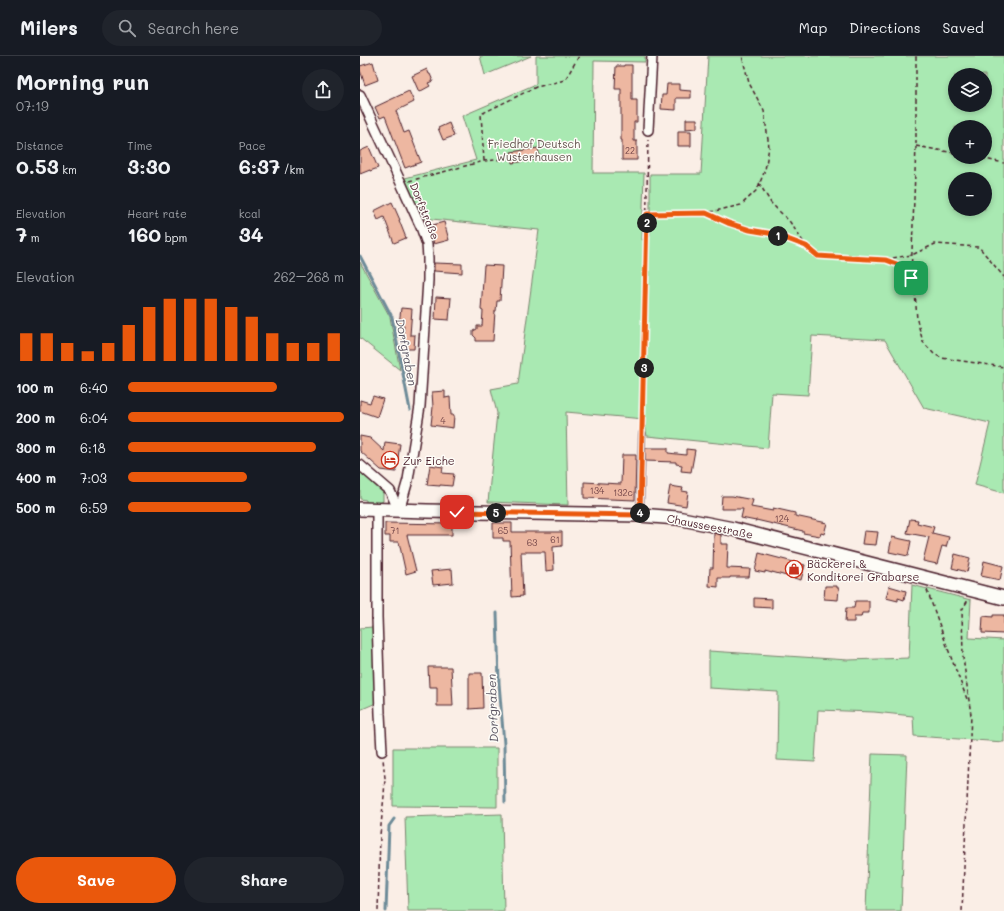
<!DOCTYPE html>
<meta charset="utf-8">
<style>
body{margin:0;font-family:Mali,sans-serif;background:#20242c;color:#f1f3f6;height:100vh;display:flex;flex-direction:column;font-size:15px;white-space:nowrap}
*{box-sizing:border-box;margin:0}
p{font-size:13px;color:#9ea1a6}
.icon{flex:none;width:22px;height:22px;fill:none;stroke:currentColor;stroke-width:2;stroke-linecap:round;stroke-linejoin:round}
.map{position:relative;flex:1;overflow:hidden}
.drawer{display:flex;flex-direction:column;background:#171b24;width:360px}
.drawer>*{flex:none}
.buttons{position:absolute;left:588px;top:12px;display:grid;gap:8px}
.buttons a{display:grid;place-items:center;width:44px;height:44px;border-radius:50%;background:#171b24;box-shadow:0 2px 6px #0003;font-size:20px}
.pin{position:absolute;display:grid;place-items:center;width:34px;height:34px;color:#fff;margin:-17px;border-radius:8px;box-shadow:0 2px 6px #0006}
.km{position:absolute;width:20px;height:20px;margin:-10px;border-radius:50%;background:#222;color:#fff;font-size:11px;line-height:20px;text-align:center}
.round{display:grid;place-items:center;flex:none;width:42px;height:42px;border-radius:21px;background:#20242c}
.overview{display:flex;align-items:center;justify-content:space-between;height:68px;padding:0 16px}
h1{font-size:22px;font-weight:700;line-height:30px}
.stats{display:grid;grid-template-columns:repeat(3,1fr);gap:6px;height:68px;padding:4px 16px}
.stats div{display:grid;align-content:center}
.stats b{font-size:20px;font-weight:700}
.stats small{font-size:11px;font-weight:400}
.stats p{font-size:11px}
.chart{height:112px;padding:8px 16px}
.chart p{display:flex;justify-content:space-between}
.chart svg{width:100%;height:72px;margin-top:4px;stroke:#ea580c;stroke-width:6}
.cta{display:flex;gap:8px;margin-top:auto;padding:8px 16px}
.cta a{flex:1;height:46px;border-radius:24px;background:#ea580c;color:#fff;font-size:16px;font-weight:700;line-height:46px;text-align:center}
.cta a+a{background:#20242c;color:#f1f3f6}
ul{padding:0 16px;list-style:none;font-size:13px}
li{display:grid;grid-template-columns:64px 48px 1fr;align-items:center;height:30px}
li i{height:10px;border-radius:5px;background:#ea580c}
header{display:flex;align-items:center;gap:24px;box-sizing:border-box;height:56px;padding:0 20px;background:#171b24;border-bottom:1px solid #363941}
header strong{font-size:19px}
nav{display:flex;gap:22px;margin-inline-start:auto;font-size:14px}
.search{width:280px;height:36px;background:#20242c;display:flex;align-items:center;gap:10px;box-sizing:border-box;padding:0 14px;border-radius:22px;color:#9ea1a6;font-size:15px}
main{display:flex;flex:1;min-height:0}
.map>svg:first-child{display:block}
</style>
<header>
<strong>Milers</strong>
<div class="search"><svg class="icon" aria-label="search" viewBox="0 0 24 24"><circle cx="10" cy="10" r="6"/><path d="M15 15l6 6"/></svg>Search here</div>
<nav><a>Map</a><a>Directions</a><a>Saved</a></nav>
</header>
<main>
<section class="drawer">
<div class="overview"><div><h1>Morning run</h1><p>07:19</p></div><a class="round"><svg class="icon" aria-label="share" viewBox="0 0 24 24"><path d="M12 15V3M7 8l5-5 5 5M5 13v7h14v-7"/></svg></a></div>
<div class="stats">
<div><p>Distance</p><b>0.53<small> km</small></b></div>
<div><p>Time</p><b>3:30</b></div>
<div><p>Pace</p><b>6:37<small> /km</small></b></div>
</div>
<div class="stats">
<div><p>Elevation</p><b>7<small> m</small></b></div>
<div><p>Heart rate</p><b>160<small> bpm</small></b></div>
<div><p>kcal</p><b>34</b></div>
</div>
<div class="chart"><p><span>Elevation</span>262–268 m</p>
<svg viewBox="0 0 160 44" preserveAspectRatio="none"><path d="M5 44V27M15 44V27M25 44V33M35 44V38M45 44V33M55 44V22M65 44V11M75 44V6M85 44V6M95 44V6M105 44V11M115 44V17M125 44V27M135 44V33M145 44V33M155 44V27"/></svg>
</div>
<ul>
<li><b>100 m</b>6:40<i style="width:69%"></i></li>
<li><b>200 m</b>6:04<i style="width:100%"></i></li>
<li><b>300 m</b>6:18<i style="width:87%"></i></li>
<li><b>400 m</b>7:03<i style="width:55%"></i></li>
<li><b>500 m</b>6:59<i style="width:57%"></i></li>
</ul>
<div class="cta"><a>Save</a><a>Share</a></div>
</section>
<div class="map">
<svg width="644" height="855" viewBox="0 0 644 855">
<rect width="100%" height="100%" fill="#faeee6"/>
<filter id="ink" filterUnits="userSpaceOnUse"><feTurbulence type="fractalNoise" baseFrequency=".025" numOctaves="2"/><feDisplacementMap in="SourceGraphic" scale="8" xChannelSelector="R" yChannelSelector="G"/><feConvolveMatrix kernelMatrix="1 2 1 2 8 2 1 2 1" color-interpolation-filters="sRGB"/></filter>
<g filter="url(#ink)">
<path fill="#a9e9b2" stroke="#7a846e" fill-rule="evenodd" d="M120,0H171L125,19Z
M176,0H285V6L234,5L233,117H284L282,184L290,180V118H341L348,0H644V437L615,429L630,367L564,352L525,284L452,280L448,339L412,337L408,392L287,380L284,363L206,356L208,449L128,446L137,357L131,333L158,328L179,174L62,162L45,122L116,104L102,60L176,28ZM595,19H625V49H595ZM595,71H625V101H595ZM595,123H625V153H595Z
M0,206L30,261L40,314L0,282Z
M0,416L23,437V445C18,449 12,447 6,447V444L0,443Z
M552,529L611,544L609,582L644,584V686L554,680L553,660L514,656L458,654L455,706L417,704L418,636L349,632V595L488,604L549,602Z
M13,571L16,647L0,654V572Z
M33,692H137V751L33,750Z
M512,698L547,699L541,855H506Z
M142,758L144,855H48L45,761Z"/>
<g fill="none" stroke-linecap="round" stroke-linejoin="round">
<path stroke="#6d8b98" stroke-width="3" d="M0,200L32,261L50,354
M137,557L139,627L144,688L145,746
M26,855L29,770L34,763"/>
</g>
<path fill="#edb7a1" stroke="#4a1f2b" d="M13,6L18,24L5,29L0,14V10Z
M264,9H272V44H277V66H274V85H277V104H262V84H261V33H255L256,10H264Z
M67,13L69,18H70L73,25L68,27L70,30L59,36L52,20Z
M307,28H319V34L331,35V42H316V54L301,53L302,39H306Z
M49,35L54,46L36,55L44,77L49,75L61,106L45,112L25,60L20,62L15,51Z
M326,63H337V72L326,73Z
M89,67L94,80L83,84L78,72Z
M318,75H331V90H318Z
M9,91L18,112L10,115V114L0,118V95Z
M178,92L180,103L152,107L151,96Z
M32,146L40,164H39L46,182L34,187L24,161L18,164L14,155Z
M84,166L89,184L74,188L69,170Z
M74,207L102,208V217L74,215Z
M124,209L142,210L140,245H137L136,255H135L133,285H116V282L113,279V275L117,273V270H122L123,255L121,254Z
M76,241L91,242L89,264L75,263Z
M41,252L52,253L50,279H55L54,293H42L44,269H39Z
M85,335V342L90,341L91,359H94L93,372L71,369L73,351L72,336Z
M13,340L23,343L17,361L0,355V344L10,347Z
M0,380L10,382L24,395L25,386L40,388L36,416L21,414L0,395Z
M285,392H308V397L326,399V393L335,394L331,416L321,415L322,409L316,408V406L285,405Z
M262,399H276L275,444L224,442V426L261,428Z
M70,409L83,411L82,417L94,418L92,430L80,429V430L67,429Z
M310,430L323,432L322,435L328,436L326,450L307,447Z
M362,440H372L393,444L391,451L413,455V452L435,457V460L467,467L464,478L461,477L460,480L443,477V475L396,464V465L381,462L383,453H361Z
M550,463L558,464L557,467L574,471L572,477L589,481L586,491L582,490L577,508L563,505L569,481L547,477Z
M25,467L92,468V479H47L56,515L46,518L39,486H30V480H25Z
M133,467H152V476H202V490L193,491L194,514L186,515L185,496H161L163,540L152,541L150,485H143V482H133Z
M504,475L518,476L516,489L502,488Z
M354,477L361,479V488H368L367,512L390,513L389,521H370V522H358V531L349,530L350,512H353Z
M532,481L551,485L548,500L529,496Z
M399,497L445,509L441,524L412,516V517L405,515V517L395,515Z
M595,498L610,502L607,516L592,512Z
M624,505L643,510L640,524L621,520Z
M92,513L93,527L73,529L71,515Z
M465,530H477V532H479L478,544L464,543Z
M529,530L546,535L544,544L538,542V545L526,542Z
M394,542L412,543V552L394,551Z
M495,545H509V557H502L501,561H494V566H485L486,552H494Z
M633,559H644V578L622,577L623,560L633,561Z
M68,611H91L93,650H77V631H69Z
M109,617H122L123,652L109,653Z"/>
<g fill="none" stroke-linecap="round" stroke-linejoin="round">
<defs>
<path id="lane" d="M280,458L282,378"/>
<path id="street" d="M0,39L41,127L61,171L67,188L68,202V224L60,350L48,424L39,455
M288,74L292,0
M0,409L30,435L39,455
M17,454V561L20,658L22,695"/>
<path id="secondary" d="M0,453L67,455L280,459L317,462L373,473L644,542"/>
</defs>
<use href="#lane" stroke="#4a1f2b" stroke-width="8"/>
<use href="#street" stroke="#4a1f2b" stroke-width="12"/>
<use href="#secondary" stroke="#4a1f2b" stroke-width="16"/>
<path stroke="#4a1f2b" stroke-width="1.5" stroke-dasharray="4 3" stroke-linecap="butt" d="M556,90L595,97
M615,101L644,107
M124,105L121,58L176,31L205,24L219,0
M49,125L124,105L147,103
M399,127L411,147L430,166L446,190L458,200L489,202L526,203L542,210L551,221L555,236L557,264L563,286L574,298L582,302L644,311
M346,157L368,167L389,174L414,178L446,190
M287,158L346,157L381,149L397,134L405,114L409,91L404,55L389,27L382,0
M526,203L552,199L575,188L619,191L644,221
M551,221L556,90V0
M282,372L286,189L288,84
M567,534L592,604L607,643
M18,855L20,779L24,740L25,722L23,703
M602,855L611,659L603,601L602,554L608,544"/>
<use href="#lane" stroke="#fdfcf7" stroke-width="4.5"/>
<use href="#street" stroke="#fdfcf7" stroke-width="9"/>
<use href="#secondary" stroke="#fdfcf7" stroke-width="13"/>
</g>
</g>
<g fill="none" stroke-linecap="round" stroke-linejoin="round" filter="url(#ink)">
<defs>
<path id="route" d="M97,456L280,459L287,158L346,157L368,167L390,174L414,178L446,190L458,200L489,202L526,204L542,210L551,222"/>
</defs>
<use href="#route" stroke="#fff" stroke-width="8"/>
<use href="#route" stroke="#ea580c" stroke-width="5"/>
</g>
<defs>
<symbol id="hotel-ring" viewBox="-11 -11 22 22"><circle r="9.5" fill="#fdfcf7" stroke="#c8321e" stroke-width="1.5"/><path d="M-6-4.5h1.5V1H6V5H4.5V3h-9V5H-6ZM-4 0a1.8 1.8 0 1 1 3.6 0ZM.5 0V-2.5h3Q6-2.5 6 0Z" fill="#c8321e"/></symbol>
<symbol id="shop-ring" viewBox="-11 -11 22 22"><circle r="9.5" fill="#fdfcf7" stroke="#c8321e" stroke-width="1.5"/><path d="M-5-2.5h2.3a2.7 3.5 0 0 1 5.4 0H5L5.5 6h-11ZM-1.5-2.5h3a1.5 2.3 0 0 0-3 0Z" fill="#c8321e"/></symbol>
</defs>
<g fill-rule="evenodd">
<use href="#hotel-ring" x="20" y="394" width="20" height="20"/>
<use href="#shop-ring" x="424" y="503" width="20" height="20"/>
</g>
<g text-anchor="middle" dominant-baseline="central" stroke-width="3" stroke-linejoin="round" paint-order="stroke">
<g font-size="9" fill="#734548">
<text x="270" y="94">22</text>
<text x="83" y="364">4</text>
<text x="237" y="434">134</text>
<text x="263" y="436">132c</text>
<text x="422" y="462">124</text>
<text x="35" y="474">71</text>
<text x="143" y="474">65</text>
<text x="195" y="483">61</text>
<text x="172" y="486">63</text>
</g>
<g font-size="11" fill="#62524d" stroke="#fdfcf7">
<text x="174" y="87">Friedhof Deutsch<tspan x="174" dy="13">Wusterhausen</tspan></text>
</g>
<g font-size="11" fill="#4a1f2b" stroke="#fdfcf7">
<text transform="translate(65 155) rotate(68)">Dorfstraße</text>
<text transform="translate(350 470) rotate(11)">Chausseestraße</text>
</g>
<g font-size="11" fill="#4a1f2b" stroke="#fdfcf7" text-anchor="start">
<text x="43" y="404">Zur Eiche</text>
<text x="447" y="507">Bäckerei &amp;<tspan x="447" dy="13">Konditorei Grabarse</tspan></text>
</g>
<g font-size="12" font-style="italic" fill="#5b5562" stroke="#fdfcf7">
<text transform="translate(47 296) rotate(79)">Dorfgraben</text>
<text transform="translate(132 652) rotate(-92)">Dorfgraben</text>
</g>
</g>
</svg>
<div class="buttons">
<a><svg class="icon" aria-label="layers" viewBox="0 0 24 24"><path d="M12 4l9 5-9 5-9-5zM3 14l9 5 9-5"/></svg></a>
<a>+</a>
<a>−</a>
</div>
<div class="pin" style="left:551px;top:222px;background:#1e9e55"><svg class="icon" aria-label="arrive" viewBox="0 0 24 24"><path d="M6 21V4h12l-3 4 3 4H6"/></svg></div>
<div class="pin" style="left:97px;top:456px;background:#d93025"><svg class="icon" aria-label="check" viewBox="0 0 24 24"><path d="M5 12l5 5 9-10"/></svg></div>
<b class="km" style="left:418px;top:180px">1</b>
<b class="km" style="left:287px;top:167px">2</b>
<b class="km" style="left:284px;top:312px">3</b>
<b class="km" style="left:280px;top:457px">4</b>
<b class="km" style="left:136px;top:457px">5</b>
</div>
</main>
